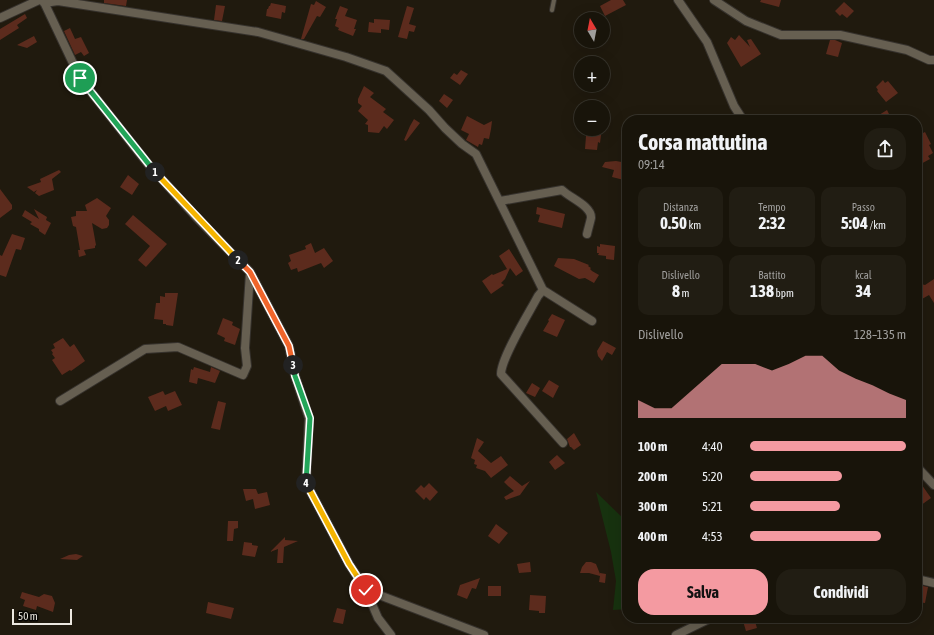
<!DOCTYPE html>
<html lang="it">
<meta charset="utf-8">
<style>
body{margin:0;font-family:"Asap Condensed",sans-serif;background:#211d13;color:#f1f3f6;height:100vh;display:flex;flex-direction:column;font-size:15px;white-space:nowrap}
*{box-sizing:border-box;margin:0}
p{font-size:13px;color:#9f9e9c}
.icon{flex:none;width:22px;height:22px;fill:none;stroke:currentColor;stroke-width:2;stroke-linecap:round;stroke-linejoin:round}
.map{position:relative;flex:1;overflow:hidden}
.sheet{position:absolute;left:622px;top:115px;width:300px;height:508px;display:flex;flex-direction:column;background:#18140a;border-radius:16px;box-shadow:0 4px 16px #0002,0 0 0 1px #36332b}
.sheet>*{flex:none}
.needle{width:26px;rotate:350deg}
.fabs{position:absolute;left:574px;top:12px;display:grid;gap:8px}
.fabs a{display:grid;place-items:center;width:36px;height:36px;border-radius:50%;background:#18140a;box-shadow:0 4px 16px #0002,0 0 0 1px #36332b;font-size:20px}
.scale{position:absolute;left:12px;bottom:10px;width:60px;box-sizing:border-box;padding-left:4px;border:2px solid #ece8e0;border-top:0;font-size:11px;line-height:14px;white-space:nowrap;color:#ece8e0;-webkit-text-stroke:3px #070603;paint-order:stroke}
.pin{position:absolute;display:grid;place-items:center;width:34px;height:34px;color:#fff;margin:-17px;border:2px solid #fff;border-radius:50%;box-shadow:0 1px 4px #0007}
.km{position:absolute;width:20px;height:20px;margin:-10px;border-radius:50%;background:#222;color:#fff;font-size:11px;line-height:20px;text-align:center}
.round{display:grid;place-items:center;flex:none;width:42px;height:42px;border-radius:16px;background:#211d13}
.headline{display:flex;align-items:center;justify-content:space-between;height:68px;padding:0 16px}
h1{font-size:22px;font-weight:700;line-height:30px}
.metrics{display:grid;grid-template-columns:repeat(3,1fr);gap:6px;height:68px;padding:4px 16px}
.metrics div{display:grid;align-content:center;border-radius:10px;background:#211d13;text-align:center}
.metrics b{font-size:17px;font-weight:700}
.metrics small{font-size:11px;font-weight:400}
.metrics p{font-size:11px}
.chart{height:112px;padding:8px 16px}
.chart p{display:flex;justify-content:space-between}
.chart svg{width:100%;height:72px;margin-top:4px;fill:#f49aa1;opacity:.7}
.cta{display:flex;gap:8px;margin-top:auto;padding:8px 16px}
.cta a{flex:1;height:46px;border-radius:16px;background:#f49aa1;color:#111;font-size:16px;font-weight:700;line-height:46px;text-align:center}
.cta a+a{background:#211d13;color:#f1f3f6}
ul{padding:0 16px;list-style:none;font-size:13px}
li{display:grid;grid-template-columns:64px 48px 1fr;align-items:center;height:30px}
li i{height:10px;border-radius:5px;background:#f49aa1}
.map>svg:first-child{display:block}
</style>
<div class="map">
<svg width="934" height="635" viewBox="0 0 934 635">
<rect width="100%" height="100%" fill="#201a0e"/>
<path fill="#17320f" d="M596,492L627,522V609L613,610L616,581L611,552Z"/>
<path fill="#5c2b1d" d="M104,0H127L126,6L104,3Z
M611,0H623L626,5L605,16L600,6Z
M761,0H781L779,7L760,2Z
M316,1L326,7L320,17L317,16L304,39H301L311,4L314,5Z
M844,2L854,11L847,18L842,14L840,16L835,11Z
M271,3L286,6L285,13L282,12L281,19L266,16L267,9H268L269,6H270Z
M216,5L225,6L222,21L214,20Z
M340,6L348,9L345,16L357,20L354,29H356L353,36L338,30L339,28L335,26L337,19H335Z
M407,6L414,8L409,24L416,26L414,32L409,31L407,39L398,37Z
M25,14L27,18L17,25L19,28L0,40V29Z
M374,19L390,20L389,30L381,29V33L368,32L369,22L374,23Z
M70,28L75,39L81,37L89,53L84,56L81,52L75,55L64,31Z
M739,35L750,47L747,40L751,39L761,54L741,67L727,43L731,37L735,40Z
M34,36L37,42L27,48L17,45Z
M830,40H835L842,43L838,57L826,54Z
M461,70L468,74L460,85L450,78L454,73L457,75Z
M883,80L885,83L888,81L898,93L886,102L877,91L878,90L876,87Z
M364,86L374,93L370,97L386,109L383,112L394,120L387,129L384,126L379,133L368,132V125L365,124L368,120L358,111L362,106L358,103V99Z
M444,94L453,100L447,108L439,101Z
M887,110L890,116L885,120H871Z
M467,116L484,125L492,121L491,129L489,139L484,138L482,145L479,144L478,147L466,140L469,134L461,130Z
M414,119L420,123L406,141L404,140L410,126Z
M925,132L931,144L929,145L933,153L928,156L930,159L917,166V152L921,150L917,142V136Z
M590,133L601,135L600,143L598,142L597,150L585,149L586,136H590Z
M616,161L627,163V173H625L624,180L612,177L614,170L602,167L605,162Z
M59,170L61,172L52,179L54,190L39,196L35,193L37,190L34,192L27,187L41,182L40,179Z
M128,175L139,184L132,195L120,187Z
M0,189L12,205V209L0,218Z
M97,198L111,208L106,216L109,220V225L107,228L102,229L92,223L96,245L95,246V248L84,250L86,255L79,257L78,250H80L76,227L73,226L71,217L76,216V211H87L85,205Z
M537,207L565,214L562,228L538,222L540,215L536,214Z
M34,209L47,217L46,220L51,223L45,235L39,231V229L30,224L32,222L22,216L25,210L39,219Z
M133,215L167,244L146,267L138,260L150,246L125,224Z
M12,234L25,238L21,250L16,249L6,277L0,275V255L2,256Z
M311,243L315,253L324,248L333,261L324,268L321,263L298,272L297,268L291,270L288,263L291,261L289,255L306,249L305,246Z
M600,244L615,246L614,260L606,259V256L598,255L599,253H597V246L600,247Z
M509,249L523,271L516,276L510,268L505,279L501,283L504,285L491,294L482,281L492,274L493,275L507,269L499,256Z
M558,258L574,259L589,265L588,266L591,268L590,269L592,271L599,275L594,283L585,278L579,279L554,266Z
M934,279V303L929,295L922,299L917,294V286L921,284L925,285Z
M165,293H178L173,326L166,325V324H163V320L154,319L156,303H160V296L165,297Z
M552,314L565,320L557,337L543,331L549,321L548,320Z
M223,318L233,322L232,325L240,329L235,345L224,341L225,338L217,334Z
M63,338L70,347L74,344L85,361L71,371L70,370L62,375L52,360L55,358L52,354L53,353L51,350L55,348L53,344Z
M603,341L616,348L612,355L607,352L602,361L598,356L597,351Z
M194,367L210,372L211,367L220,371L215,383L198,378L197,384L189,382L191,369L193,370Z
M549,380L559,386L553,398L542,391Z
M532,383L540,388L535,397L526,393Z
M163,391L165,395L175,391L182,405L168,411L166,406L155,411L148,397Z
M218,401L226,403L220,430L211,428Z
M574,433L581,445L574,450L571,447H570L567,439Z
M477,438L484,442L478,451L491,463L501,456L508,465L491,478L485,471L476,468L477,465L474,464L475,460L471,458Z
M557,455L565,463L555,470L549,462Z
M510,476L522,486L530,481L520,495L506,500L504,497L514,491L508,486L504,482Z
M917,478L931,498L917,508Z
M429,483L438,492L430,501L426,497L424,500L415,491L421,485L424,488Z
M243,489H256L258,494L267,492L270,505L255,509L253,499L246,501Z
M228,521H238V528L234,529L233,541H227Z
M496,524L508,533L499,544L488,536Z
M285,537V540L298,541L284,547L283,563H277L278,549L270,552Z
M244,542L252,543V545L258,546L255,557L242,555Z
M76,554L83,556L77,560L60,559L69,555Z
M530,562L531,572L519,573L517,564Z
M586,562H591L596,564L600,574V573L606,574L605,583L599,582L600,576L589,573H580L582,567Z
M480,578L476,589L472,588L467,599L457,595L460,585Z
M918,585L928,587L925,603L917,602Z
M488,586H501V596H488Z
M22,592L39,597L44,594L52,596L55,603L53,612L37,606L36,610L23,606L25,600L20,598Z
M530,595L546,596L545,613H539V611L529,610Z
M208,602L234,608L231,619L206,613Z
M337,608L346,610L343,624L333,622Z
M742,618H754L757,628L746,631Z"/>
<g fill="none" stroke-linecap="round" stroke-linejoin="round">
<defs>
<path id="lane" d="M552,10L554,0"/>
<path id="street" d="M42,0L44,3L58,1L258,32L346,57L386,71L429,110L445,128L462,144L476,154L543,290L538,296C529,313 501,358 501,374L563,443
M43,0L80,78L148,164L196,217L250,272L289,346L295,376L309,418L306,483L349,564L366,590L378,618L391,635
M678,0L707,42L734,106L743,120
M714,0L746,21L781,35H840L907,50L929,60H934
M0,18L39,0
M500,201L562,190C570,198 592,206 591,218C590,223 588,229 587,234
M543,290L592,321
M60,401L145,349L178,347L243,375L247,366L245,348L250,273
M917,467L934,485
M917,579L934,583
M366,590L484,635
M676,635L711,618"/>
</defs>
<use href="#lane" stroke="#36322d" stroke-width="6"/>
<use href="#street" stroke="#36322d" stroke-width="10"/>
<use href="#lane" stroke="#665f51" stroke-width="4"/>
<use href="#street" stroke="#665f51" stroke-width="8"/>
</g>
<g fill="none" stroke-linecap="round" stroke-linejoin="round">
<defs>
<path id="split-1" d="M80,78L155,172"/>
<path id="split-2" d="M155,172L238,260"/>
<path id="split-3" d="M238,260L250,272L289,346L293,365"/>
<path id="split-4" d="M293,365L295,376L310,418L306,483"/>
<path id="split-5" d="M306,483L349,564L366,590"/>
</defs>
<use href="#split-1" stroke="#fff" stroke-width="8"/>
<use href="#split-2" stroke="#fff" stroke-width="8"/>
<use href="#split-3" stroke="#fff" stroke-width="8"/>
<use href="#split-4" stroke="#fff" stroke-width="8"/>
<use href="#split-5" stroke="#fff" stroke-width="8"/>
<use href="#split-1" stroke="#22a559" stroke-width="5"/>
<use href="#split-2" stroke="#f5b400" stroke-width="5"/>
<use href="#split-3" stroke="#f0652b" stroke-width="5"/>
<use href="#split-4" stroke="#22a559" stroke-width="5"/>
<use href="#split-5" stroke="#f5b400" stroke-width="5"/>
</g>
</svg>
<div class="fabs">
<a><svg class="needle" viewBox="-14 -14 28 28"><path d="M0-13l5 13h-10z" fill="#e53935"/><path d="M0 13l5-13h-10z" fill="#9f9e9c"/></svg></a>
<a>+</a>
<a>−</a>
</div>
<div class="scale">50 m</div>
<div class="pin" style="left:80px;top:78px;background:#1e9e55"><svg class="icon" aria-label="arrive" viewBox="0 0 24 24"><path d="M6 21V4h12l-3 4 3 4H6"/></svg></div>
<div class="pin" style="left:366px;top:590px;background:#d93025"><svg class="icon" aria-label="check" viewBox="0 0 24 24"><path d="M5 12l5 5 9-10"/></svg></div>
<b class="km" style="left:155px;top:172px">1</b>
<b class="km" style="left:238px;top:260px">2</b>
<b class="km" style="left:293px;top:365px">3</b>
<b class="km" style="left:306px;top:483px">4</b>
<section class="sheet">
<div class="headline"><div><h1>Corsa mattutina</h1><p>09:14</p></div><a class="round"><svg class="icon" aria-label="share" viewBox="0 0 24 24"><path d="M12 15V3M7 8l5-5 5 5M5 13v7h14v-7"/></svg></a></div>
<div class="metrics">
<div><p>Distanza</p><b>0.50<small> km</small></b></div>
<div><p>Tempo</p><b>2:32</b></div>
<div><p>Passo</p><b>5:04<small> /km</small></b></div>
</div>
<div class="metrics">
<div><p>Dislivello</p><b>8<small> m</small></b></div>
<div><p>Battito</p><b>138<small> bpm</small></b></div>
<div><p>kcal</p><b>34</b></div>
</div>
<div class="chart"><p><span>Dislivello</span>128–135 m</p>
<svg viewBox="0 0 160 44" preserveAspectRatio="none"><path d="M0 44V33L10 38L20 38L30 29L40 20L50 11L60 11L70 11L80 15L90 11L100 6L110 6L120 15L130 20L140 24L150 29L160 33V44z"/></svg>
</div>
<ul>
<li><b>100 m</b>4:40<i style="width:100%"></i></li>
<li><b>200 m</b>5:20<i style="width:59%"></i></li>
<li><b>300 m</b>5:21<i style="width:58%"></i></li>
<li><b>400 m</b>4:53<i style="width:84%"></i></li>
</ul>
<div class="cta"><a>Salva</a><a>Condividi</a></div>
</section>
</div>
